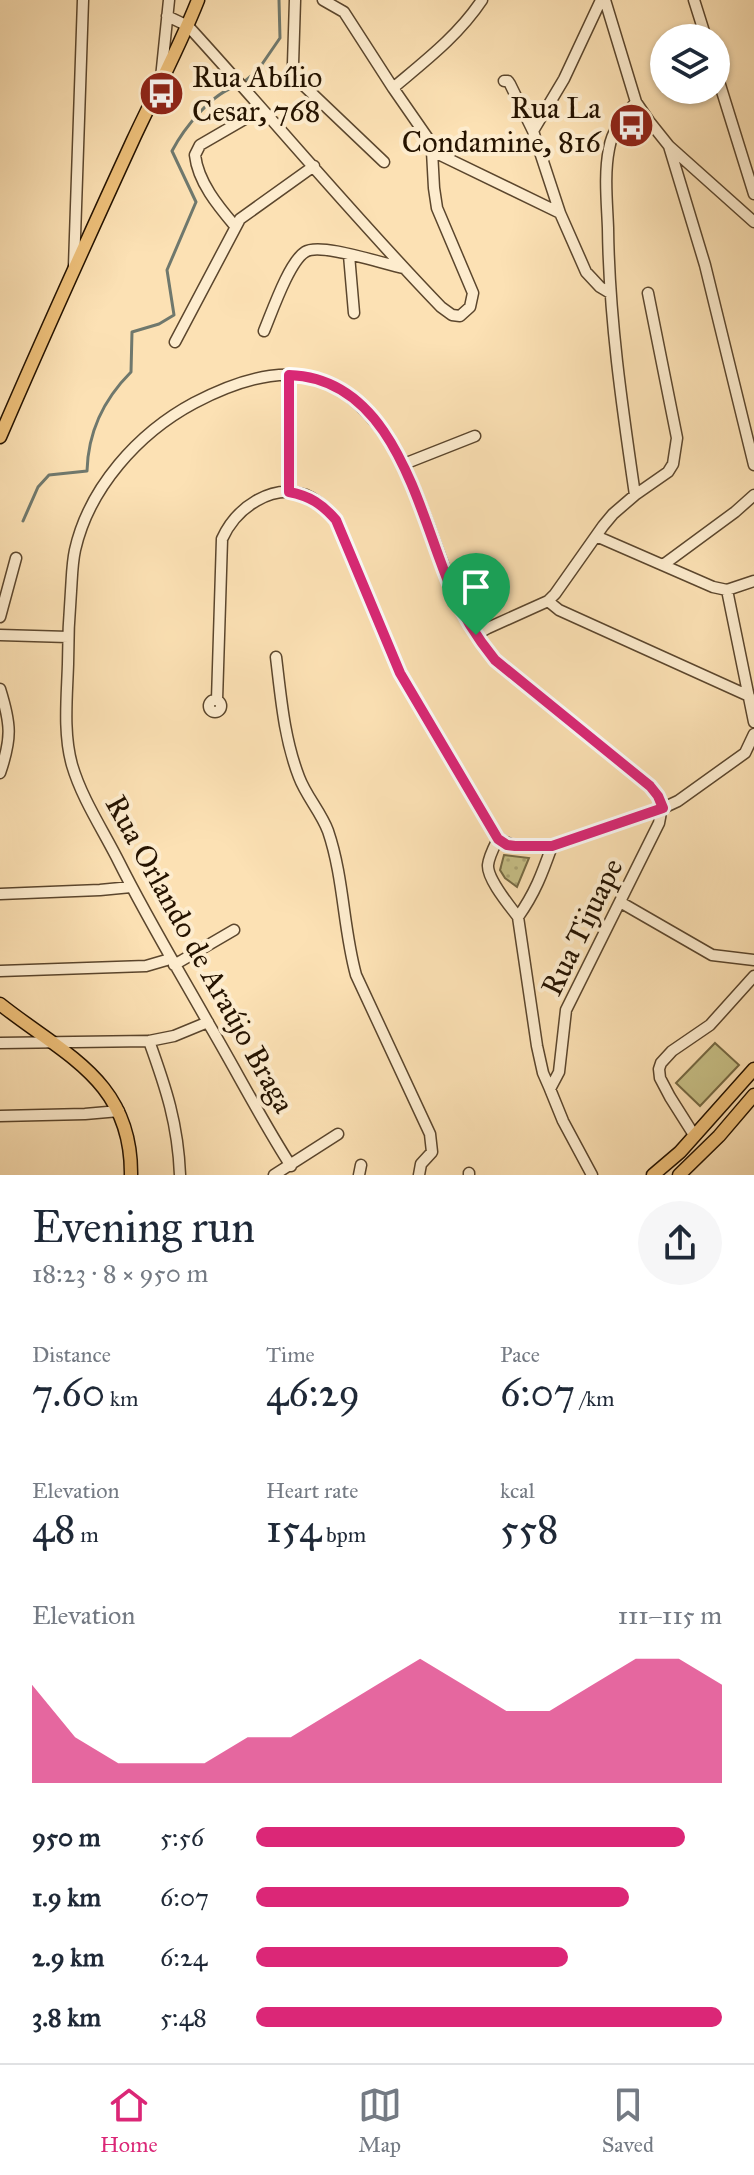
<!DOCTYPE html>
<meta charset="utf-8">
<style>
body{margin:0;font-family:"IM FELL Great Primer",serif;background:#f6f6f7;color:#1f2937;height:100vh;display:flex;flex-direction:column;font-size:30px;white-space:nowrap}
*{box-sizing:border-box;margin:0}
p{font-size:26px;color:#747a83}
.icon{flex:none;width:44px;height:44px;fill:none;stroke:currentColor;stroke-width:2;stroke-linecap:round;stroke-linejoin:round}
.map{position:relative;height:1175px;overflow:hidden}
.sheet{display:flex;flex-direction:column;background:#fff;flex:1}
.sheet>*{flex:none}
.buttons{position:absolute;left:650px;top:24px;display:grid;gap:16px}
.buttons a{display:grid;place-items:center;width:80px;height:80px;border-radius:50%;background:#fff;box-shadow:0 2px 6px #0004;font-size:40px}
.pin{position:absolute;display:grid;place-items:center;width:68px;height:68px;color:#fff;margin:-82px -34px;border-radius:50% 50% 50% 0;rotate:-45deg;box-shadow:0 0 8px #0007}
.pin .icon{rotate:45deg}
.round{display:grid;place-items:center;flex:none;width:84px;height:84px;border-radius:42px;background:#f6f6f7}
.summary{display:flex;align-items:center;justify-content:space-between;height:136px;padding:0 32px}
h1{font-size:44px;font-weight:600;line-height:60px}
.stats{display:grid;grid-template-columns:repeat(3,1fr);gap:12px;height:136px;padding:8px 32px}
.stats div{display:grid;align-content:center}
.stats b{font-size:40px;font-weight:600}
.stats small{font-size:22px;font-weight:400}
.stats p{font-size:22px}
.chart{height:224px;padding:16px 32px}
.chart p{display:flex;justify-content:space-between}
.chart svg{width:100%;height:144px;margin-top:8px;fill:#db2777;opacity:.7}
ul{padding:0 32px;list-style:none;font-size:26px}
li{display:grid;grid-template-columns:128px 96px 1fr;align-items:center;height:60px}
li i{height:20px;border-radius:10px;background:#db2777}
.dock{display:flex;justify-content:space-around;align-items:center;height:112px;border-top:2px solid #e0e1e3;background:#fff;font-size:22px;color:#747a83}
.dock a{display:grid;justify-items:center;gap:4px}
.dock .current{color:#db2777}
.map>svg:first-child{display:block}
</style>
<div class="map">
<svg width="754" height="1175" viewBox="0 0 754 1175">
<defs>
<pattern id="park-dots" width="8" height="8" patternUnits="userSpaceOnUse" patternTransform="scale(2)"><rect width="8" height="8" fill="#c7c087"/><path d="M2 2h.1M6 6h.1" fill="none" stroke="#aba473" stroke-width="1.8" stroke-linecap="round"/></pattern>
</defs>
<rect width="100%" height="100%" fill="#fce1b4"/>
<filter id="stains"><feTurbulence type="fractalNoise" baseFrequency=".0025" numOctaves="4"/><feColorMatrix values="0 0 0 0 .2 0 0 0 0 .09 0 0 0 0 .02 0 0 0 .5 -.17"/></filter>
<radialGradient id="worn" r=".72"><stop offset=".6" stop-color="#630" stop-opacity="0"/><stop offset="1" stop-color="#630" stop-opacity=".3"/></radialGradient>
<path fill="#c7c087" stroke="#766a44" stroke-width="2" d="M715,1043L739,1065L700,1106L676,1083Z"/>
<path fill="url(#park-dots)" stroke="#766a44" stroke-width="2" d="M504,855L529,858L517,887L505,878L500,870Z"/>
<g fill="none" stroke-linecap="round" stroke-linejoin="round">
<path stroke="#6f786d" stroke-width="3" d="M244,82L258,70L280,38L279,0
M23,521L38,487L49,475L87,471C88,432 103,400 131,372L132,332L159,324L174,315L167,270L196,202L172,151C184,128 212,93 237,86"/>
<defs>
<path id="minor" d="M295,0L293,64L295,74L300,82L384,162
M605,0L636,102L649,121L669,146L754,222
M694,0L706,38
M167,16L188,26C273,119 353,216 441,307L452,315L460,316L470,307L473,293L437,208L434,188L432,151L427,137L393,88L344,12L323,0
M716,72L754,194
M161,78L169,0
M504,81H508L510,84L533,131L560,213L586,272L600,287L610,293
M393,88C425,61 458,36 482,0
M533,131L564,79L601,0
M669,146L705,265L754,465
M432,151L560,213
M235,226C218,206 198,182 195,155L200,145L262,109
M349,255L354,313
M74,266L83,0
M264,331C272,312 289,262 305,252C320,242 383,264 404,268
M175,342L240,219L314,166
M404,464L475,436
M289,492V375
M635,495L668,472L673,464L677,438L648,293
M596,536L713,587L727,590L754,581
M663,565L735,512L754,495
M727,590L754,722
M548,601L559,610L749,696
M0,617L16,558
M0,635L68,637
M476,635L488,628L548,601L555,594L603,526L613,514L635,495C622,406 609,317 608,228C607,202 604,174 609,149C612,130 624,116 636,102
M276,657C281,698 284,738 299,777C306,796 321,812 328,831C344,878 343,928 356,975L430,1134L432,1152L421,1164L419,1175
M0,689C11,724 12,738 0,773
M209 706a6 6 0 1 1 12 0a6 6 0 1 1-12 0Z
M217,700L222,539C236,508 271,483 306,495C318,500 328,510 336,520L400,673L498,839L515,846H552L663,808L678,801L745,753L754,734
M498,839C494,847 489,856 488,865C487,879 509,905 518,917
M0,894L100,890L131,887
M620,902L712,955L754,960
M174,965L234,930
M0,971L146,966L170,959
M149,1041C166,1088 178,1124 180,1175
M0,1043L149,1041L174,1036L208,1022
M550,1089L543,1073L537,1046L518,917C535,893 542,874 552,846
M0,1116L85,1114L119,1111
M694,1135L670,1097L660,1078L659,1069L661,1063L672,1051L710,1025L754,976
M291,1166C262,1121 237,1072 210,1026C179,971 147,918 119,862C103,830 82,799 72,765C63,733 67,697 68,664C68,640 69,615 71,591C72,577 72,564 75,550C89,488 138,433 194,403C240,379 300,358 346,394C433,461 426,578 495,660L650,786C661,799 663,806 659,823L566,1010L559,1072L550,1089L563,1121L592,1175
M469,1173V1175
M274,1175L338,1134
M359,1175L361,1165"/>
<path id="major" d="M0,437C43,337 88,238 133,140C155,93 179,48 198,0
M0,1004C64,1055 132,1080 131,1175
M653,1175L680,1152L754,1069
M679,1175L719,1136L754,1095"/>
</defs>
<use href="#minor" stroke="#5b462d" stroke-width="13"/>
<use href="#major" stroke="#251300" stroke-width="15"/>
<use href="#minor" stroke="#fdecce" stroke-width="10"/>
<use href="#major" stroke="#eec07a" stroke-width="12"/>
</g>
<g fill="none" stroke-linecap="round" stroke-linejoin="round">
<defs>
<path id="route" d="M289,375C394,378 418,510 450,586C461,612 477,638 495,660L650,786L658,796L663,808L552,846H515L507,845L498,839L400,673L336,520C322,504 310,496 289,492Z"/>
</defs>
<use href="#route" stroke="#fff" stroke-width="16"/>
<use href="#route" stroke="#db2777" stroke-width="10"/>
</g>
<defs>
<symbol id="bus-disc" viewBox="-11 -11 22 22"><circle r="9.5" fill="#8f2418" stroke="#fdecce"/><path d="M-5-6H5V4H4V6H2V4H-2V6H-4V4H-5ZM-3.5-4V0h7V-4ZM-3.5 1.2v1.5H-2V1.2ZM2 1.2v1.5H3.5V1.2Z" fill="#fff"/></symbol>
</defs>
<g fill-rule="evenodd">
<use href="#bus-disc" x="136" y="68" width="51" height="51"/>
<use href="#bus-disc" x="606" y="100" width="51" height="51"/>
</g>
<g text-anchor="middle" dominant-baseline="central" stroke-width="8" stroke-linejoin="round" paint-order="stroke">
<g font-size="30" fill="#251300" stroke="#fdecce" text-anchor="start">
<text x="192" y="77">Rua Abílio<tspan x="192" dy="34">Cesar, 768</tspan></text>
<text x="601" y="108" text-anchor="end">Rua La<tspan x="601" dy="34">Condamine, 816</tspan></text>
</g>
<g font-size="30" fill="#251300" stroke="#fdecce">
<text transform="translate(582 927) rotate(-64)">Rua Tijuape</text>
<text transform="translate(200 954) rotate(61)">Rua Orlando de Araújo Braga</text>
</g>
</g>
<rect width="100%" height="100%" filter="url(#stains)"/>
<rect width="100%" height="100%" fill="url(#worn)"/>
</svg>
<div class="buttons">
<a><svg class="icon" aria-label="layers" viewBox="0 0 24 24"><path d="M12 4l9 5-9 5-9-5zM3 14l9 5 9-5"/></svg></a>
</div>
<div class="pin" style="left:476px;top:635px;background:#1e9e55"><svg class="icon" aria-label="arrive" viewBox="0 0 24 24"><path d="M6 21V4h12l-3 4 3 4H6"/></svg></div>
</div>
<section class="sheet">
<div class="summary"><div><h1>Evening run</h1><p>18:23 · 8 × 950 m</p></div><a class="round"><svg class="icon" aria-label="share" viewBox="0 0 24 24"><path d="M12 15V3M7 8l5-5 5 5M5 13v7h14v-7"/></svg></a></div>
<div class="stats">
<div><p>Distance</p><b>7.60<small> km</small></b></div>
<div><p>Time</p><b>46:29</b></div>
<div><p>Pace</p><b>6:07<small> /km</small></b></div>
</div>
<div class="stats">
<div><p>Elevation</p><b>48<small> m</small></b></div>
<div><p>Heart rate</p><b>154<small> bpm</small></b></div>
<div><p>kcal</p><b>558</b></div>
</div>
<div class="chart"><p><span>Elevation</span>111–115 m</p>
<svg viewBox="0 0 160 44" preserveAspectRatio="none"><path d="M0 44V14L10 30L20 38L30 38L40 38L50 30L60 30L70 22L80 14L90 6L100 14L110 22L120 22L130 14L140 6L150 6L160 14V44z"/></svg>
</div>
<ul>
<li><b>950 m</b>5:56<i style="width:92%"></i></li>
<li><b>1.9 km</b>6:07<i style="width:80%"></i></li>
<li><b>2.9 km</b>6:24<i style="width:67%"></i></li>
<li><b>3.8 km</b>5:48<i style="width:100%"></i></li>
</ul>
</section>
<nav class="dock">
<a class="current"><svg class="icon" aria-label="home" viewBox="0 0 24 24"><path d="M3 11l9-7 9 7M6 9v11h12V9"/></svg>Home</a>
<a><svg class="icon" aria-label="map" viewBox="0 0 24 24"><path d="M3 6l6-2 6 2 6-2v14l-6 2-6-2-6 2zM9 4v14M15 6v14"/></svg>Map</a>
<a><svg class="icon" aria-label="saved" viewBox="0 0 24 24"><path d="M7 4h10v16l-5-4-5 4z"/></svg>Saved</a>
</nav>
